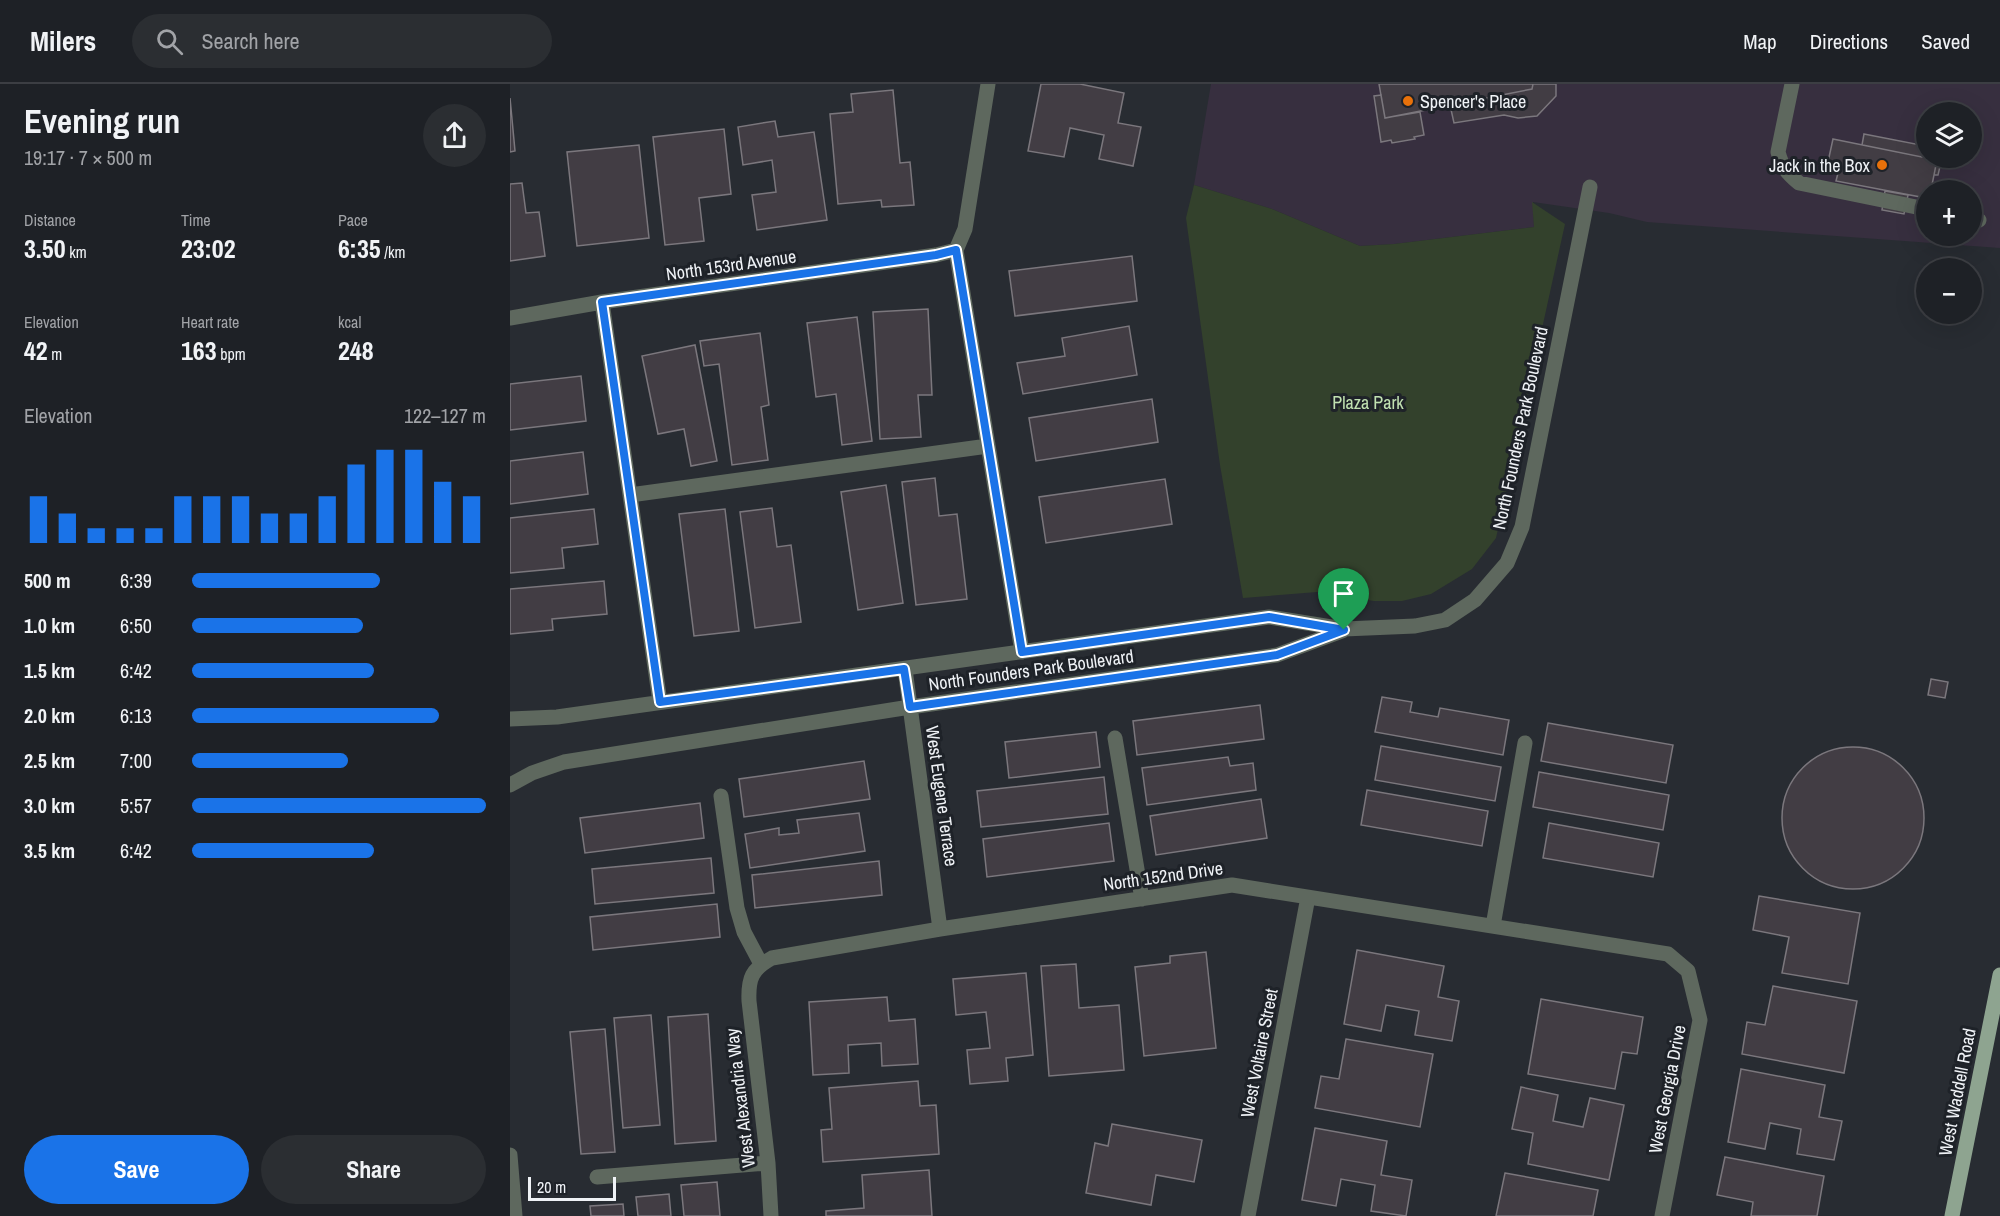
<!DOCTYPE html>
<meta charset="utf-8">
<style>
body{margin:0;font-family:"Archivo Narrow",sans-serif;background:#2b2e32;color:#f1f3f6;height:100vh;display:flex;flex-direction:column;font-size:22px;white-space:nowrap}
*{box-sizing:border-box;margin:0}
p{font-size:20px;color:#a1a3a7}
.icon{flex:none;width:33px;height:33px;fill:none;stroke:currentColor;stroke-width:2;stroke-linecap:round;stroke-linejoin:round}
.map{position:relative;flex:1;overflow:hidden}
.panel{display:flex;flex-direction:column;background:#1e2126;width:510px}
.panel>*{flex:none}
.controls{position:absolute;left:1406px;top:18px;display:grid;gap:12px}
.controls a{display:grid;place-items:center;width:66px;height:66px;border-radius:50%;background:#1e2126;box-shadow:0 6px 24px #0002,0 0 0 2px #3c3e43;font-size:30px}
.scale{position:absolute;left:18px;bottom:15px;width:88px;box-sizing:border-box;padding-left:6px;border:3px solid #eff2f6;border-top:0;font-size:16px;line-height:21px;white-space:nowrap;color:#eff2f6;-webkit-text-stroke:4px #1e2228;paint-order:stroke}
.pin{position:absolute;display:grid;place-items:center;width:51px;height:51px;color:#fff;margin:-62px -26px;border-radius:50% 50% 50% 0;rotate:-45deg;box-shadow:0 0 6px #0007}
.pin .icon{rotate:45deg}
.round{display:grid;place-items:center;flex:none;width:63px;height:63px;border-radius:32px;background:#2b2e32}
.head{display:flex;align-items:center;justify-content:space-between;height:102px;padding:0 24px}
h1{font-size:33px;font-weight:700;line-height:45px}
.figures{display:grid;grid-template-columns:repeat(3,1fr);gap:9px;height:102px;padding:6px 24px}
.figures div{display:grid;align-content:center}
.figures b{font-size:26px;font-weight:700}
.figures small{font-size:16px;font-weight:400}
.figures p{font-size:16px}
.chart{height:168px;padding:12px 24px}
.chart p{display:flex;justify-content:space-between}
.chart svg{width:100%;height:108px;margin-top:6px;stroke:#1a73e8;stroke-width:6}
.cta{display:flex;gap:12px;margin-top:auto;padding:12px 24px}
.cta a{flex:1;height:69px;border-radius:36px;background:#1a73e8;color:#fff;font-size:24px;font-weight:700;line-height:69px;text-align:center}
.cta a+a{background:#2b2e32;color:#f1f3f6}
ul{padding:0 24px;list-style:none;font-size:20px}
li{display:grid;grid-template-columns:96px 72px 1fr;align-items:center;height:45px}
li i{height:15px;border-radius:8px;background:#1a73e8}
header{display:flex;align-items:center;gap:36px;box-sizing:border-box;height:84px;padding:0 30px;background:#1e2126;border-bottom:2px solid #3c3e43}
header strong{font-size:28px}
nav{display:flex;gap:33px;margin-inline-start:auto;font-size:21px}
.search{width:420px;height:54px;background:#2b2e32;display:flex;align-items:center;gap:15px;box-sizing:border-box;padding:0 21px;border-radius:33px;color:#a1a3a7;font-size:22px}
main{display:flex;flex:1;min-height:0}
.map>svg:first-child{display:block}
</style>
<header>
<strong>Milers</strong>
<div class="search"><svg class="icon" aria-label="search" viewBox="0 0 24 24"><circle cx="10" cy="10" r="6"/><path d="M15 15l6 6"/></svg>Search here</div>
<nav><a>Map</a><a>Directions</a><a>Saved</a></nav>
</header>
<main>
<section class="panel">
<div class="head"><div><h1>Evening run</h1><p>19:17 · 7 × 500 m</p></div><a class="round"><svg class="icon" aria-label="share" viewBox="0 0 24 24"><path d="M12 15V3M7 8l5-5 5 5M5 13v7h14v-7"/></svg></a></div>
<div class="figures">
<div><p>Distance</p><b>3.50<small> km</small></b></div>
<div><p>Time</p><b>23:02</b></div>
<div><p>Pace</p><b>6:35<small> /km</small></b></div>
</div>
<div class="figures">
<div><p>Elevation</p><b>42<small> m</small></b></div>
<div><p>Heart rate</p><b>163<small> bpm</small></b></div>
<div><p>kcal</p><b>248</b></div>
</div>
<div class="chart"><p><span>Elevation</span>122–127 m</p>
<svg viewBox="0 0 160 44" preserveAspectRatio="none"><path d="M5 44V25M15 44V32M25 44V38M35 44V38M45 44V38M55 44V25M65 44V25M75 44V25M85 44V32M95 44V32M105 44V25M115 44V12M125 44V6M135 44V6M145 44V19M155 44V25"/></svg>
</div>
<ul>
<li><b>500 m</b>6:39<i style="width:64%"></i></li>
<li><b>1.0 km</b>6:50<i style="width:58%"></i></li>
<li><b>1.5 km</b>6:42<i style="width:62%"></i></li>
<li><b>2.0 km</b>6:13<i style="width:84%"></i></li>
<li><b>2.5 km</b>7:00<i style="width:53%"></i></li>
<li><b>3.0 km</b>5:57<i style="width:100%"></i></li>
<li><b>3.5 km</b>6:42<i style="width:62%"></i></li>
</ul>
<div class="cta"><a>Save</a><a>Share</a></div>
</section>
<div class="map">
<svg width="1490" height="1132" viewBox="0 0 1490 1132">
<rect width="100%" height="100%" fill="#282c32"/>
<path fill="#372f3f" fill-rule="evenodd" d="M701,0H1490V164L1137,138L1099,129L1023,118L1024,143L884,160L850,162L762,125L684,101ZM1416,28H1461V74H1416ZM1416,106H1461V152H1416Z"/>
<path fill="#33412c" d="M684,101L762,125L850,162L884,160L1024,143L1022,118L1055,140L986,454L962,485L921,510L892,517H864L807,508L733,514L710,381L676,134Z"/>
<path fill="#423d44" stroke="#7b777d" stroke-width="1.5" d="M531,0H570L614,9L608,39L631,43L623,82L589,75L594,51L560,44L554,73L518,67Z
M869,0H1023L1022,5L875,34Z
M1023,0H1046V12L1027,32L1008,34L994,31L944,39L940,21L1022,5Z
M383,6L390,79L400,78L404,121L372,123L371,116L328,120L320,30L343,28L341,10Z
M871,11L875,34L910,28L914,51L904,53L905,55L882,59L881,56L871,58L864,12Z
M0,14L5,67L0,68Z
M265,37L268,53L304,48L317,136L247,146L242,111L266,108L262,76L233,81L228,43Z
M214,45L221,110L189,114L194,157L155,161L143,53Z
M1354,50L1416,62V74H1432L1428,91H1424L1427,76L1352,61Z
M1323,55L1427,76L1421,106H1416V114L1326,97L1328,89L1316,87Z
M129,61L139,154L67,162L57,68Z
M12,99L16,129L29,128L35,172L0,177V100Z
M1375,107L1398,111L1394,130L1372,126Z
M622,172L627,217L505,232L499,187Z
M418,225L422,311H408L411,353L370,355L363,228Z
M347,233L362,357L332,361L326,310L306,313L297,239Z
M619,242L627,291L513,310L507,279L555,272L552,254Z
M250,249L259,321L251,323L258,376L222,381L209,280L194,282L190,257Z
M185,261L207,377L181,382L174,345L148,350L132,272Z
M71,292L76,337L0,346V300Z
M642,315L648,358L526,377L519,334Z
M73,368L78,410L0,420V377Z
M425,394L429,432L447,430L457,515L406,521L392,398Z
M655,395L662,440L536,459L529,413Z
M376,401L393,519L348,526L331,408Z
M262,424L267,463L281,461L291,538L245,544L230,428Z
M84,425L88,460L52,464L54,484L0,489V434Z
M215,425L229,547L184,552L169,430Z
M94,497L97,530L42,535L43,546L0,550V505Z
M1421,595L1438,598L1435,614L1418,611Z
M872,613L902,618L900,628L928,633L930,624L999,636L993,671L865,648Z
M750,621L754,655L627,671L623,637Z
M1038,639L1163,661L1156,699L1031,677Z
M586,648L590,683L499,694L495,658Z
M871,662L991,683L985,717L865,696Z
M1272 734a71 71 0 1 1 142 0a71 71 0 1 1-142 0Z
M718,673L720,682L743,679L746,706L637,721L632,684Z
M354,677L360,715L234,733L229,695Z
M1029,688L1159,711L1153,746L1023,723Z
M594,693L598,730L471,743L467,707Z
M857,706L978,727L972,762L851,741Z
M751,715L757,754L646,771L640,732Z
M190,719L194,754L75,769L70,734Z
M349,729L355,767L240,784L235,750L269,744V751L289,749L287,736Z
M599,739L604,777L477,793L473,755Z
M1039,739L1149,759L1143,793L1033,774Z
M201,774L204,809L85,820L82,785Z
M369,777L372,811L245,824L242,791Z
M1249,812L1350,829L1338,900L1272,889L1279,853L1243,846Z
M207,820L210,853L83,866L80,833Z
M847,866L934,882L928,913L949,917L942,957L905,951L909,927L876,921L871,947L834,940Z
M696,868L706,964L634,972L625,883L660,879V872Z
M566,880L569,924L609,921L614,986L539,992L531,882Z
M516,889L523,971L496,974L498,997L460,1000L457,966L480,964L476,928L446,931L443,895Z
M1263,902L1347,917L1334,989L1232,970L1237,938L1255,941Z
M377,913L379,937L405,935L408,980L372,982L371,959L338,961L339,989L303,991L299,918Z
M1031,915L1133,933L1127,970L1112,968L1105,1005L1018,990Z
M198,930L206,1057L165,1060L158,933Z
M141,931L150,1041L113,1044L104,934Z
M95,945L105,1068L71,1070L60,948Z
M836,955L923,970L910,1043L805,1024L811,992L829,995Z
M1231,985L1315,1001L1309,1033L1332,1037L1324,1076L1287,1070L1291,1045L1260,1039L1255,1065L1218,1058Z
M408,997L410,1022L426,1021L429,1070L313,1078L311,1046L322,1045L319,1004Z
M1011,1003L1048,1011L1043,1037L1073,1043L1080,1014L1114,1021L1099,1096L1018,1080L1023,1049L1002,1045Z
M602,1040L692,1056L684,1098L646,1091L641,1121L576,1109L585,1059L598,1062Z
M805,1044L877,1057L871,1091L902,1096L896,1132L861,1127L865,1101L831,1095L826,1122L792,1116Z
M1215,1073L1314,1092L1307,1132H1241L1243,1118L1207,1111Z
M419,1086L422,1132H316V1127L354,1124L352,1091Z
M995,1089L1088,1106L1083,1132H986Z
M207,1098L210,1132H174L171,1101Z
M159,1110L161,1132H128L126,1113Z
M113,1120L114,1132H81L80,1122Z"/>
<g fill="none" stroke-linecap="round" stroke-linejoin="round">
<path stroke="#5e685e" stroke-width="15" d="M478,0L455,145L446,166L512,568
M1282,0L1268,68C1272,83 1277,89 1289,99L1416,125
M1461,135L1469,136
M92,218L150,618
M0,234L92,218L426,171L446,166
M120,411L478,362
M395,585L430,845
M0,635L47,633L759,533L834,545L905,542L935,536L965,516L997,479L1012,443L1080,103
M605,654L632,815
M0,701L22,689L54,678L400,623L767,571L832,547
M211,712L227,824L234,848L251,880
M983,842L1015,659
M0,1071L5,1132
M87,1093L258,1079
M261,1132L258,1079L239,917C238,894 242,885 262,874L430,845L722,801L1158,870L1178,887L1190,936L1152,1132
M738,1132L798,813"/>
<path stroke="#8ea490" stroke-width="15" d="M1442,1132L1490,891"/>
</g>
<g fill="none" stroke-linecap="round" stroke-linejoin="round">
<defs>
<path id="route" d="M446,166L512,568L759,533L834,546L767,571L400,623L394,585L150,618L92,218L426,171Z"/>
</defs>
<use href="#route" stroke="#fff" stroke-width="12"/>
<use href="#route" stroke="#1a73e8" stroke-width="8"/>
</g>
<g fill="#e8710a" stroke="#1e2228" stroke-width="2">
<circle cx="898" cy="17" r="6"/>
<circle cx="1372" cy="81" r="6"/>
</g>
<g text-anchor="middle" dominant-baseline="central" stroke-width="6" stroke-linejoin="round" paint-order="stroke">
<g font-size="18" fill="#eff2f6" stroke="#1e2228" text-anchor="start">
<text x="910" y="17">Spencer's Place</text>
<text x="1360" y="81" text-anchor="end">Jack in the Box</text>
</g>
<g font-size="18" fill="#eff2f6" stroke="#1e2228">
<text transform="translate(221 181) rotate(-8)">North 153rd Avenue</text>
<text transform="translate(1010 344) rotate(-78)">North Founders Park Boulevard</text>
<text transform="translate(521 586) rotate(-8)">North Founders Park Boulevard</text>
<text transform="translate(432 712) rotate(82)">West Eugene Terrace</text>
<text transform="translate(653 792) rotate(-8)">North 152nd Drive</text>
<text transform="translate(749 969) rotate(-79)">West Voltaire Street</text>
<text transform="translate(1157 1005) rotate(-79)">West Georgia Drive</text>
<text transform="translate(1447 1008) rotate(-79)">West Waddell Road</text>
<text transform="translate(230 1014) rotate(-97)">West Alexandria Way</text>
</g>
<g font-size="18" fill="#c1e1b1" stroke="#1e2228">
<text x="858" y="318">Plaza Park</text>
</g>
</g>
</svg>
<div class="controls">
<a><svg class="icon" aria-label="layers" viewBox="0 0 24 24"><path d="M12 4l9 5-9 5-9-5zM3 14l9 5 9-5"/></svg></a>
<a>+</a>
<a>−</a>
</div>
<div class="scale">20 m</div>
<div class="pin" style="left:834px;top:546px;background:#1e9e55"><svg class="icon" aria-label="arrive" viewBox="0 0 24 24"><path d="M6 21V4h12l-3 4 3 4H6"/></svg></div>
</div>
</main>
